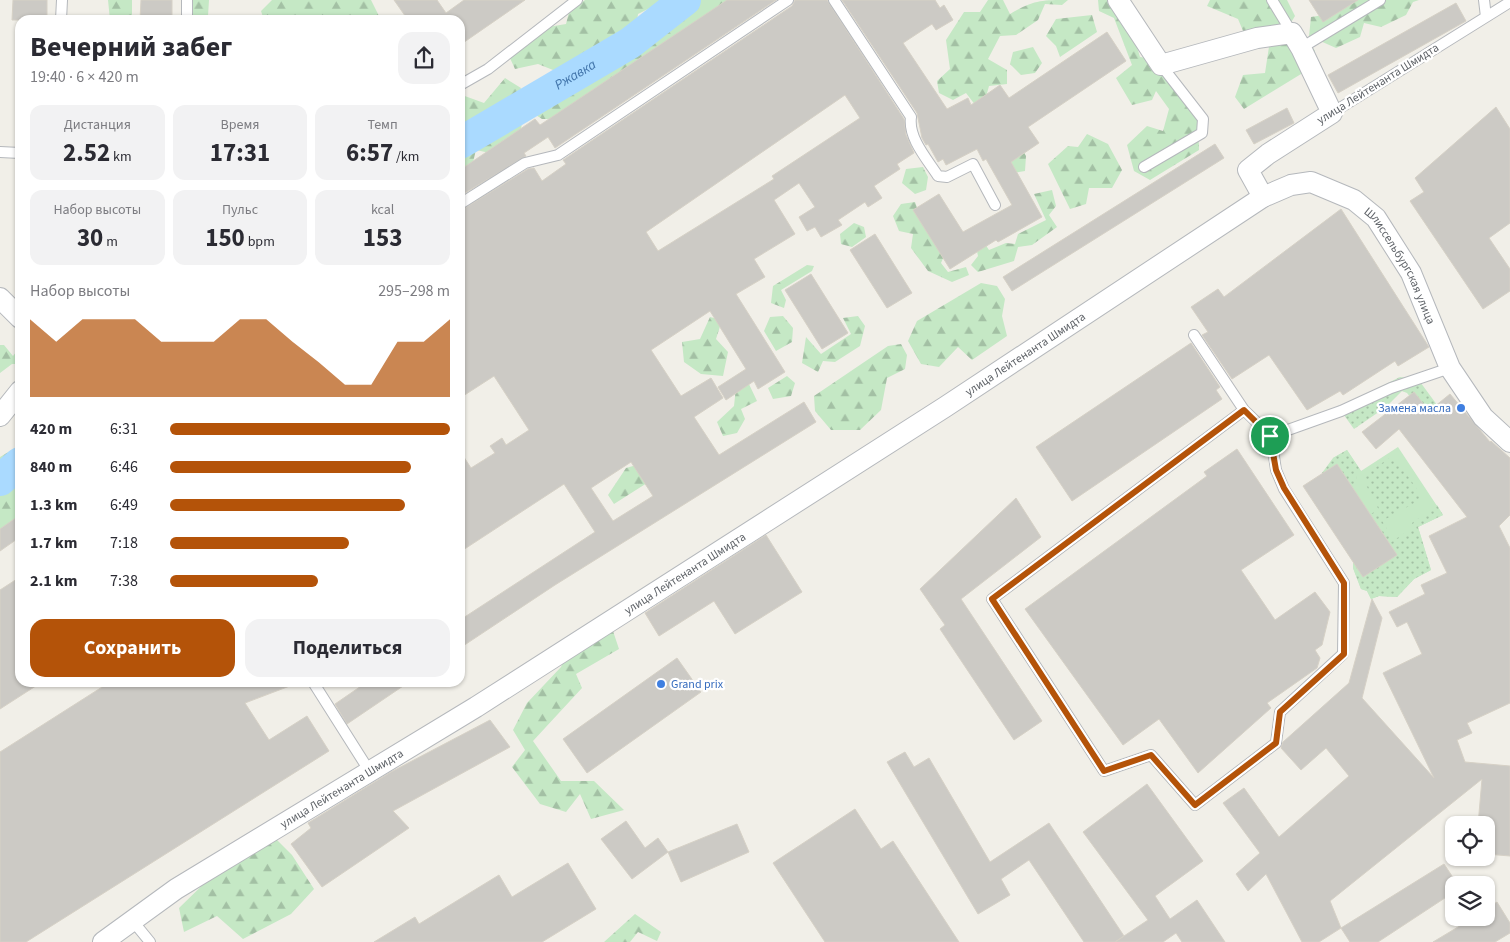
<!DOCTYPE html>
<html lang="ru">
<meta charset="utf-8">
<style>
body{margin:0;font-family:"Source Sans 3",sans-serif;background:#f2f2f3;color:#2b2b33;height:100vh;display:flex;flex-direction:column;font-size:19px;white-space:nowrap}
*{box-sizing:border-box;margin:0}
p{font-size:16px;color:#7c7c81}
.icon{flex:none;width:28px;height:28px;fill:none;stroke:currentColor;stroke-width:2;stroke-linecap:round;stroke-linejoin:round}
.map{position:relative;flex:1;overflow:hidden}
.sheet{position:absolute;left:15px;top:15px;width:450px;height:672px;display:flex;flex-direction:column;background:#fff;border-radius:15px;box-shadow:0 1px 4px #0004}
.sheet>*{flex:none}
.controls{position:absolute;left:1445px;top:816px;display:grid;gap:10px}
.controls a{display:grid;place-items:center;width:50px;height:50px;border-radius:10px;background:#fff;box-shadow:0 1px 4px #0004;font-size:25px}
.pin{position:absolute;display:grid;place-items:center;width:42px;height:42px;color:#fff;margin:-21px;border:2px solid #fff;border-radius:50%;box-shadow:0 1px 5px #0007}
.round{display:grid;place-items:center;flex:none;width:52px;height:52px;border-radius:15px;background:#f2f2f3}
.headline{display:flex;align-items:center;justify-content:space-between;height:85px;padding:0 15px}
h1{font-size:28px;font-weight:700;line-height:38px}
.stats{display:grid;grid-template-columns:repeat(3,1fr);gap:8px;height:85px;padding:5px 15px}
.stats div{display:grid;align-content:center;border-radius:12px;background:#f2f2f3;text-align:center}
.stats b{font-size:25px;font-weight:700}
.stats small{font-size:14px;font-weight:400}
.stats p{font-size:14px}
.chart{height:140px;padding:10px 15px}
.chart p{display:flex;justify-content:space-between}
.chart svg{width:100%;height:90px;margin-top:5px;fill:#b45309;opacity:.7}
.primary-button{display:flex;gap:10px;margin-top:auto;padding:10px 15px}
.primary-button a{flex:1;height:58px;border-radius:15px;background:#b45309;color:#fff;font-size:20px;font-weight:700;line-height:58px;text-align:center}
.primary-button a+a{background:#f2f2f3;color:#2b2b33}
ul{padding:0 15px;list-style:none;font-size:16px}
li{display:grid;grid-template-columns:80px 60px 1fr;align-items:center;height:38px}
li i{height:12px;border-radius:6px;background:#b45309}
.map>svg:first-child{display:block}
</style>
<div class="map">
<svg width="1510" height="942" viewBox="0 0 1510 942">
<defs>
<pattern id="forest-firs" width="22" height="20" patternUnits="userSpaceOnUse" patternTransform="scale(1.25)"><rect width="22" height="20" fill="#c5e8c5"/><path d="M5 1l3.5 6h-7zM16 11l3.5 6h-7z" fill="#a3c0a4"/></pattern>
<pattern id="garden-dots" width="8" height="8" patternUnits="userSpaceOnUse" patternTransform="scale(1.25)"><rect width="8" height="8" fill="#c5e8c5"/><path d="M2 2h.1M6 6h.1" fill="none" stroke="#a3c0a4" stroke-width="1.8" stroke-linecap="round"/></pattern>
</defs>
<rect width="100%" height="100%" fill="#f1efe8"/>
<path fill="#c5e8c5" d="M1398,447L1443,515L1418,527L1431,570L1414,579L1397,597L1379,596L1371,599L1367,591L1361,589L1353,568V563L1372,550L1333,458L1347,450L1361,471Z"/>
<path fill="url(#forest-firs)" d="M108,0H132V20H110Z
M181,0H209L208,16L227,20H182Z
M272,0H371L381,20H264L261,11Z
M585,0H666L638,14L636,28L615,34L604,48L558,72L538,64L515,69L509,56L548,27L566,24L569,12Z
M695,0H738L612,88L592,90L573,119H542L528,110L544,88L622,54L659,24L670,19Z
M988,0H1003L1010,14C1034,0 1041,0 1068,0L1062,5L1045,4L1038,20L1016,35L1000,36L988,59L1007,70V84L989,86L984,104L976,106L966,93L953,100L939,93L937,81L950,69L946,40L964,12H980Z
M1098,0H1112L1115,14L1130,23L1140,57L1154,59L1198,116L1199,150L1150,180L1134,171L1127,145L1147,126L1163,131L1169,109L1156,91L1152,100L1132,105L1116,78L1132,65L1114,18L1099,11Z
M1210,0H1287L1295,16L1284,34L1306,37L1315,51L1306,71L1244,109L1235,97L1243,75L1265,73L1270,40L1246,38L1238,19L1207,6Z
M1347,0H1419L1413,2L1406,15L1381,27L1364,23L1360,37L1336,48L1309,36L1311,17L1330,14Z
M1092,15L1097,32L1060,57L1056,46L1046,36L1056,19Z
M1033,47L1042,63L1035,73L1021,75L1010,64L1013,52Z
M505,78L521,88L513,107L522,122L519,144L499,155L476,150L471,170L460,178V96L462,95L484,103Z
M1000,130L1013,132L1026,156L1025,171L1012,173Z
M1087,134L1108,144L1122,170L1112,188H1089L1086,204L1070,209L1048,164L1068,146L1078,147Z
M923,167L928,177L926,190L915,194L902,183L906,169Z
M1052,190L1056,206L1049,215L1057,227L1032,245L1018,247L1014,261L978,272L971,265L978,256L975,242L983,241L989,250L1006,243L1015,244L1018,234L1046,220L1034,194Z
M915,202L922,222L952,238L941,263L948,272L966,267L969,275L952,282L928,271L911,248L913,234L899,231L893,216L901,204Z
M854,223L864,227L866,237L852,247L841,244L840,234Z
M807,265L814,266L812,271L781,290L786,300L784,308L771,303L773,286Z
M981,283L997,286L1005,299L1002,316L1007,336L972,360L958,347L939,367L921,364L908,341L917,321Z
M783,316L793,328L792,342L776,351L764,331L770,317Z
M858,316L865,326L860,346L835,362L823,361L818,372L802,363L806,337L821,354L851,334L843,318Z
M710,317L722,320L716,339L728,352L723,376L701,374L684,362L682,342L700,339Z
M901,344L907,355L905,369L887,378L881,410L860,430H831L815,411L814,396L888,346Z
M0,345H4L13,356L20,347V364H12L0,373Z
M787,376L795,383L791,396L773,399L768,388Z
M748,382L757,401L741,409L745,419L737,433L723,436L717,422L734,406L736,387Z
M20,437V517L0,529V457L15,448Z
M640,464L647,483L614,504L608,495L626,468Z
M612,628L619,649L576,674L582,688L533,741L561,781H594L624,810L591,819L580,794L566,812L540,804L512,767L525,750L513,730L527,703L561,667L571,640Z
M275,838L292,855L314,889L291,914L243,939L217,916L184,932L179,908L220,868Z
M635,914L661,932L657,941L638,932L630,942H604Z"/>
<path fill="url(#garden-dots)" d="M1400,377L1418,379L1473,454L1436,430L1407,393L1402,391L1386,407L1354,429L1341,411L1378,388Z
M1347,450L1361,471L1356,477L1359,484L1345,495V509L1322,473L1333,458Z
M1392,456L1395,458L1422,496L1418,501L1384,520L1363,479L1365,475Z
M1437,505L1443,515L1418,527L1431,570L1414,579L1397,597L1379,596L1371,599L1367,591L1361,589L1353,568L1412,528V523Z
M1376,511L1392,537L1373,550L1362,519Z"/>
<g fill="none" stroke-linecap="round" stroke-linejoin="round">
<g stroke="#aadaff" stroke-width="32">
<path id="s1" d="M460,143L630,43L685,0"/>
<path d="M0,480L20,463"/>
</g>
</g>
<path fill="#cccac5" stroke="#d6d1c6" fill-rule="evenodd" d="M13,0H47V20H12Z
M141,0H172V20H140Z
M394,0H437L446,13L464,0H525L460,45V20H408Z
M727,0H776L555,148L548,137L524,153L526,156L460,196V170L535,119L540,125Z
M795,0H827L904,119L906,135L914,153L897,164L900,169L874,186L882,198L868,207L865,202L838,220L842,225L821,237L815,227L807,231L799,217L815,207L799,183L774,200L795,234L754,259L765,277L736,294L785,372L758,389L754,381L726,400L718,387L746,369L710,311L651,350L681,396L711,378L723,398L694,417L719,455L804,402L816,422L555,585L460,648V620L595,532L564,484L460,552V451L471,468L495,453L490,446L502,438L506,445L529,430L494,376L460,398V211L528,169L534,168L542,181L566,164L563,160L792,6ZM845,95L860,118L772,176L774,179L658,251L646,232ZM631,462L653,496L613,521L591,488Z
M842,0H935L940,8L944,5L953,20L936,30L932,24L903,43L947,109L968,98L971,105L1000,85L1009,98L1107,32L1126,61L1028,127L1039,143L1011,162L1042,217L998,242L996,240L950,269L913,210L939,194L963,232L1012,205L986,159L983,161L977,149L946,165L943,159L938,162L928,144L926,145L922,138L917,113Z
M1309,0H1358L1323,22Z
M1456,3L1466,21L1338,93L1328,75Z
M1496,107L1510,129V223L1489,238L1510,269V291L1483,309L1410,201L1424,192L1415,178Z
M1287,108L1294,123L1254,144L1246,130Z
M1215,144L1224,158L1012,291L1003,277Z
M1341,209L1429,347L1398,366L1395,361L1343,395L1340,391L1307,410L1269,355L1232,379L1202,335L1208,332L1191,307L1218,289L1224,297Z
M875,234L912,293L887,308L850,250Z
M811,274L848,333L822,349L785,290Z
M1191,343L1220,387L1216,390L1222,399L1072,501L1036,447Z
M1414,392L1429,411L1450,394L1490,442L1491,441L1510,458V515L1499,526L1510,548V703L1467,723L1472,733L1457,740L1465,762L1510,766V856L1486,854V825H1478L1482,779L1330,901L1341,928L1319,942H1302L1266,874L1248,891L1236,874L1260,853L1223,803L1244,788L1279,837L1349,776L1326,748L1301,770L1281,748L1283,742L1349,683L1372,599L1382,618L1362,698L1434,778L1383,673L1422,654L1407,622L1397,627L1389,612L1425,594L1421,585L1447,573L1429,536L1467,517L1399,429L1376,449L1362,432Z
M1237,449L1294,535L1241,570L1275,620L1315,592L1330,612L1322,645L1315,650L1320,658L1317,668L1267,703L1271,708L1198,773L1159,719L1123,745L1025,609L1207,476L1204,472Z
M1337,464L1397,555L1363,577L1303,486Z
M1016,498L1041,537L961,599L1042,721L1014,740L940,629L945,625L920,589Z
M20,515V537L0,551V529Z
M766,535L802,592L735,634L714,601L659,636L645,613Z
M20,577V682H42L0,709V590Z
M677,658L701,692L587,773L563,739Z
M110,682H294L295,684L245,703L269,740L307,716L329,751L26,942H0V752Z
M367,682H409L347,724L335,704Z
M490,720L510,747L393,811L409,828L322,887L291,844L311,828L308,823L391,772Z
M905,752L914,767L929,758L990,862L1049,823L1124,936L1115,942H1084L1029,860L1001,879L1010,895L978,914L887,762Z
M1147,784L1203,861L1155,896L1170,919L1197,900L1225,942H1182L1176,933L1163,942H1115L1148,920L1083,832Z
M855,809L881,849L893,841L959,942H825L773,863Z
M626,821L645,848L658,838L668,852L632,879L601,839Z
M737,824L749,852L681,882L668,852Z
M568,863L596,909L542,942H374L415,917L419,924L499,875L512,897Z
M1444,864L1454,879V892L1378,942H1350L1341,928Z
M1497,902L1510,923V933L1495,942H1433L1473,918H1486V909Z"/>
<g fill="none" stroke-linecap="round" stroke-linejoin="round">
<defs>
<path id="lane" d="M187,0V20
M834,0L911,117C908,138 927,159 938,176L947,177L973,164L995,205
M1272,0L1292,33
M1484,0L1486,17
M61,20L62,0
M1301,48L1380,0
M460,85L488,69L577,0
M1332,113L1510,2
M0,152L20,153
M1144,167L1202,133L1203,119L1161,65
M460,204L525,163L558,155L788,0
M1194,335L1244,410
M1271,436L1276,470L1284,489L1344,583L1343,654L1280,712L1276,743L1195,805L1151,755L1104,771L992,599L1244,410L1271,436L1341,411L1391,388L1450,368
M313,682L370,772
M132,920L150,942"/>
<g id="street">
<path d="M1118,0L1161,65L1257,38L1292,33L1301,48L1332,113L1268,154L1248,170L1263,197"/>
<path d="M0,298L20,318"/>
<path d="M0,416L20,391"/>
<path id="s2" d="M103,942L176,889L476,707L945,407L1263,197L1291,185L1311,182L1354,200L1376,218L1411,273L1450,368L1483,417L1510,442"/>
</g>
</defs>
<use href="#lane" stroke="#b5b8bc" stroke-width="12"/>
<use href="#street" stroke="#b5b8bc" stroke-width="22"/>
<use href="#lane" stroke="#fff" stroke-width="10"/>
<use href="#street" stroke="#fff" stroke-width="20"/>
</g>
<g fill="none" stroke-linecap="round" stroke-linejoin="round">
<defs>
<path id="route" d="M1244,410L1270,436L1276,470L1284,488L1344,583V654L1280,712L1276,743L1195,805L1151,755L1104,771L992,599Z"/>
</defs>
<use href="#route" stroke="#fff" stroke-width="10"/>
<use href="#route" stroke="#b45309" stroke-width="6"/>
</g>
<g fill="#3f7fe0" stroke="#fff" stroke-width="2">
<circle cx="1461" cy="408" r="5"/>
<circle cx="661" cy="684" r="5"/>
</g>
<g text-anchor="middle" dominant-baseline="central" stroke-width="4.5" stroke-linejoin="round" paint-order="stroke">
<g font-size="12" fill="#5f6368" stroke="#fff">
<text transform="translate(1378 84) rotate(-32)">улица Лейтенанта Шмидта</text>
<text stroke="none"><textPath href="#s2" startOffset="1558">Шлиссельбургская улица</textPath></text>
<text stroke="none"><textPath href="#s2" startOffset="1094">улица Лейтенанта Шмидта</textPath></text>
<text stroke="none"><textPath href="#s2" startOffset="689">улица Лейтенанта Шмидта</textPath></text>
<text stroke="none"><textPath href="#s2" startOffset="284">улица Лейтенанта Шмидта</textPath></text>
</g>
<g font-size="12" fill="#366cbe" stroke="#fff" text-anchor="end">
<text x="1451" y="408">Замена масла</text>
<text x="671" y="684" text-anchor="start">Grand prix</text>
</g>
<g font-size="14" font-style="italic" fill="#4174aa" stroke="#fff">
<text stroke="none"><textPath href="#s1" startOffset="134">Ржавка</textPath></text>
</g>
</g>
</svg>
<div class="controls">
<a><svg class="icon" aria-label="locate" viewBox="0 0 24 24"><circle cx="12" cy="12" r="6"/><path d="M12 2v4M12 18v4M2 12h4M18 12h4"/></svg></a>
<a><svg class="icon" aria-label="layers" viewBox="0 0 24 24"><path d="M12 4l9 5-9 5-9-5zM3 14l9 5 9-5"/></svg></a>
</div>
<div class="pin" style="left:1270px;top:436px;background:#1e9e55"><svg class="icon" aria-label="arrive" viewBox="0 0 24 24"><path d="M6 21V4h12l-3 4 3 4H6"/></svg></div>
<section class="sheet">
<div class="headline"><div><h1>Вечерний забег</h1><p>19:40 · 6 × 420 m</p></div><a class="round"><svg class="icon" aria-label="share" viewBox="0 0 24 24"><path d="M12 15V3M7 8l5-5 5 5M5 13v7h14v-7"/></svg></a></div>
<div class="stats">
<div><p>Дистанция</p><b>2.52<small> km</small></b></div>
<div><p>Время</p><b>17:31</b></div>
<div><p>Темп</p><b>6:57<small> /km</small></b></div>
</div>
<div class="stats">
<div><p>Набор высоты</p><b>30<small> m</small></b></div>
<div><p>Пульс</p><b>150<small> bpm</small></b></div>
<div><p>kcal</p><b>153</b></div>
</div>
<div class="chart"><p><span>Набор высоты</span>295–298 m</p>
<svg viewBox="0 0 160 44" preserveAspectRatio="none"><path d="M0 44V6L10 17L20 6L30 6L40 6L50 17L60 17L70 17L80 6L90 6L100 17L110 27L120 38L130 38L140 17L150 17L160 6V44z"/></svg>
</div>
<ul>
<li><b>420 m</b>6:31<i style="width:100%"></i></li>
<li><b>840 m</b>6:46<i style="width:86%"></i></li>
<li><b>1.3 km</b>6:49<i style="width:84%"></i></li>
<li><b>1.7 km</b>7:18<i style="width:64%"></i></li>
<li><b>2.1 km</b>7:38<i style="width:53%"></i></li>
</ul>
<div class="primary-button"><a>Сохранить</a><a>Поделиться</a></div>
</section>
</div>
